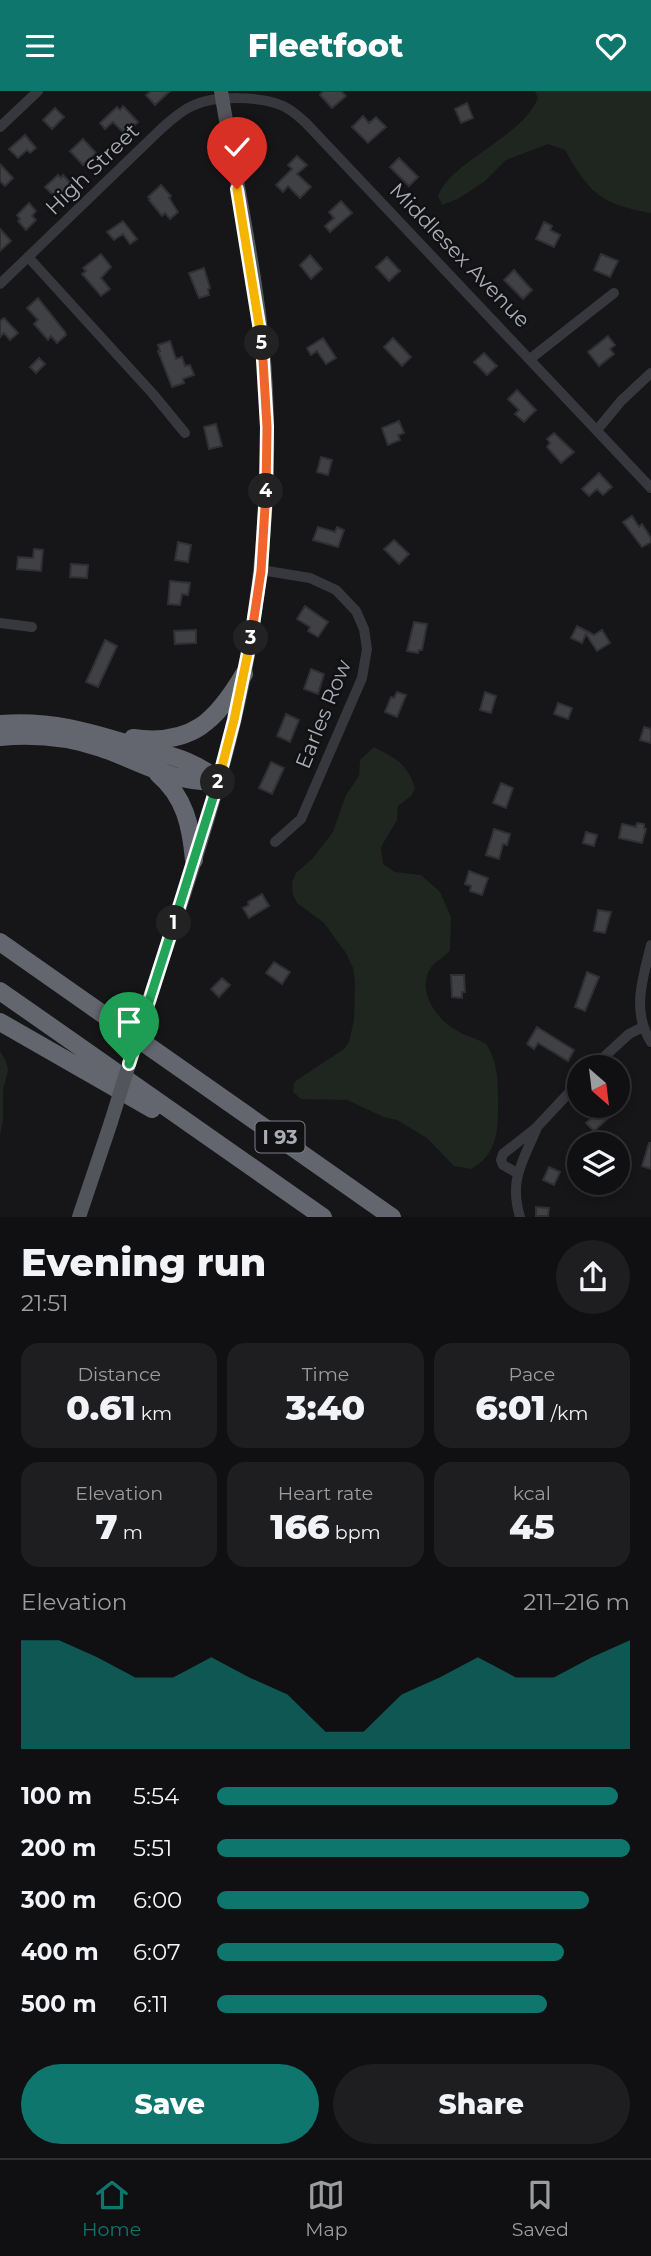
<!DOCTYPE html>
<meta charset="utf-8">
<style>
body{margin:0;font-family:Montserrat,sans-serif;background:#1e1e20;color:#f1f3f6;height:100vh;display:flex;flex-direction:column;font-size:26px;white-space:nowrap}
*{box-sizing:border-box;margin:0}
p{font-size:23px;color:#9c9d9f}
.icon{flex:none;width:38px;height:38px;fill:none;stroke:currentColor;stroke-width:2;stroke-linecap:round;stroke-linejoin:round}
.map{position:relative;height:1126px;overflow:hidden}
.sheet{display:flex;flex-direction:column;background:#101012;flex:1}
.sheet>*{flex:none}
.needle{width:46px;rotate:152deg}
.fabs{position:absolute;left:567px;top:964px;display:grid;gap:14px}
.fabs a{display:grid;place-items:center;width:63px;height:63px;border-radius:50%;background:#101012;box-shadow:0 4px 10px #0003,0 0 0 2px #303032;font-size:35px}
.pin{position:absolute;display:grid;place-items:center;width:60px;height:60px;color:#fff;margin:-72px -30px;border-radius:50% 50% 50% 0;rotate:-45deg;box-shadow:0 0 7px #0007}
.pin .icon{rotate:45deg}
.km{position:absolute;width:35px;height:35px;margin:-18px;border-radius:50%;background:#222;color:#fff;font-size:19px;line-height:35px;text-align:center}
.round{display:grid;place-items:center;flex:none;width:74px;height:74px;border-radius:37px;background:#1e1e20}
.summary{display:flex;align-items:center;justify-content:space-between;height:119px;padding:0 21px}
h1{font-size:38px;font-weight:800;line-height:52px}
.stats{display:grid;grid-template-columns:repeat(3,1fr);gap:10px;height:119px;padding:7px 21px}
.stats div{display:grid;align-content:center;border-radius:18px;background:#1e1e20;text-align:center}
.stats b{font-size:35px;font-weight:800}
.stats small{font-size:19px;font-weight:400}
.stats p{font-size:19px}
.chart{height:196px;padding:14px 21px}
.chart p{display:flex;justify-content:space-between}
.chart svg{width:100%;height:126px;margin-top:7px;fill:#0f766e;opacity:.7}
.primary-button{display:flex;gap:14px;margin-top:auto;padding:14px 21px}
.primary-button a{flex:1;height:80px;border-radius:42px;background:#0f766e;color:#fff;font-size:28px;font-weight:800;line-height:80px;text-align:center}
.primary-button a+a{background:#1e1e20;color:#f1f3f6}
ul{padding:0 21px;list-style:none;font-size:23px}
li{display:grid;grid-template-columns:112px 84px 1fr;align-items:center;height:52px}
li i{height:18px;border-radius:9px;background:#0f766e}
header{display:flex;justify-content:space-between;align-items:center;height:91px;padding:0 21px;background:#0f766e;color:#fff;font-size:32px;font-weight:800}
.tab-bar{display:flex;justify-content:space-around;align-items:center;height:98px;border-top:2px solid #303032;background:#101012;font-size:19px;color:#9c9d9f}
.tab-bar a{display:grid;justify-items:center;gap:4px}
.tab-bar .on{color:#0f766e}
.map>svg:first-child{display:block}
</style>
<header><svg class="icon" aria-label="menu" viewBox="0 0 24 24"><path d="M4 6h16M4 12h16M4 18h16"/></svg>Fleetfoot<svg class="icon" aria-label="heart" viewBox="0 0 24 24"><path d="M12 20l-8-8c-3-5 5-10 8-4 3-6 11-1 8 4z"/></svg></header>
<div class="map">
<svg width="651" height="1126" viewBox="0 0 651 1126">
<rect width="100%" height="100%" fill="#161618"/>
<path fill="#1e261f" d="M535,0H651V122C601,113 590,103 565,59L548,53L506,69L485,90L458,108L442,114L438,105C452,69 523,46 538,7Z
M374,656C395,667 407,672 415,697L411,705L398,715L397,729L381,756L383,773L395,781L421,784L440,801L451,826L450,859C445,867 435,869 430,878C417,900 436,928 456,939C465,945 477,947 486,953C497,969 498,988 498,1006C498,1034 500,1062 471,1078L454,1075L427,1047L397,1029L384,1026L347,1009L301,1008L293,1001L294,992L297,989L344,958L349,951L354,929L355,890L353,877L346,862L324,832L297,812L293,804L292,791L296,782L313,767L333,741L346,704L359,685L360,669Z
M0,960L6,970L8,979L3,999V1029L0,1045Z"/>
<path fill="#404145" stroke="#303034" stroke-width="2" d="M151,0H170L155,14L146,4Z
M323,0H341L346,5L332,17L320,4Z
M467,12L473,27L461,32L455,18Z
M123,15L138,31L125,43L113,31L105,38L100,32L117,16L120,19Z
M55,17L64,26L52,38L43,29Z
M363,25L369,32L376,26L386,36L368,52L352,36Z
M25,44L36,57L30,62L27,59L18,67L9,58Z
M83,48L96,62L83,74L70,60Z
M297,65L307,74L297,83L311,96L300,107L288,95L283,101L276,94L292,78L288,74Z
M399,67L418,86L409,95L390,76Z
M0,73L13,87L5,95L0,90Z
M58,84L61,87L63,84L72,94L57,108L45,96Z
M161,94L171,105L169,107L178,121L170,128L165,122L162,125L149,109L150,108L148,106Z
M341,110L352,122L330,141L325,135L334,127L329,121Z
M29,112L36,120L32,125L36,129L26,139L18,130L20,128L17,124Z
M123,130L137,148L130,153L123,143L114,149L107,141Z
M544,131L552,135L550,139L560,144L554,156L536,148Z
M0,138L11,150L0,160Z
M101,163L111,176L101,187L110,198L101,205L82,183L86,180L83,177Z
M601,163L618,170L610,186L594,179Z
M310,164L322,178L311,188L300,174Z
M387,166L400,180L389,190L376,176Z
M204,177L210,197L208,198L209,204L199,207L189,182Z
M514,179L532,199L523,208L504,189Z
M38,207L65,241L66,244L57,252L51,245L48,249L34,233L38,229L27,217Z
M4,227L18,242L10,249L4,242L0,246V230Z
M608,245L615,254L610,258L614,263L599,275L588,261Z
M323,247L336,267L326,273L317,260L311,264L307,257Z
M393,247L411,266L402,275L384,256Z
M170,250L176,268L182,266L185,275L190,274L194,284L183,288L184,292L172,296L158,260H160L158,254Z
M484,262L497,275L487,284L474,271Z
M39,267L45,273L36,282L30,276Z
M517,299L536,319L524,331L515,323L519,319L508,308Z
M399,330L404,342L398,344L400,349L388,354L382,337Z
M216,333L222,355L209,358L204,336Z
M554,342L574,361L561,372L547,356L550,352L547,348Z
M321,366L332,369L328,384L317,381Z
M599,382L612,396L603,404L597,398L589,405L582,398Z
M632,425L639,436L642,433L651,447V451L642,456L623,431Z
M318,436L335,441L337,436L344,439L338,456L313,449Z
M394,449L409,463L399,473L384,458Z
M178,451L191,454L188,471L175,469Z
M34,458L43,459L41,480L17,478L18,466L33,467Z
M71,473L88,474L87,487L70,486Z
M170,490L190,492L188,504L182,503L180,514L168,513Z
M305,515L328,531L318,546L308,540L310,536L297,528Z
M414,531L427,533L422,559H419L418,562L407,560Z
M577,535L594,544L602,539L610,552L597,560L586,543L582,552L571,547Z
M196,539V552L175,553L174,540Z
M105,549L117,555L98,596L86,591Z
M311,578L324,583L318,603L304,598Z
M397,601L406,604L397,626L385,621L391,606L394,607Z
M485,601L496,605L491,622L480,619Z
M558,612L572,617L568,628L554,623Z
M286,623L299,629L290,651L277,645Z
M644,636L651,638V652L640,649Z
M271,671L284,677L272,703L259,697Z
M501,692L513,697L506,717L493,712Z
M637,732L644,733V737L646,738L642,752L619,747L622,733L636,736Z
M494,738L510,743L507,754L503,753L499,768L486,764Z
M586,741L597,744L594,755L583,752Z
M469,780L488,787L482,804L470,800L471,795L465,793Z
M262,803L269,815L249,827L243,817L249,814L248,811Z
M598,819L611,821L605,842L594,840Z
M274,871L290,881L282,893L266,882Z
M587,881L599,886L585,920L575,916Z
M451,884H464L465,901H462V907L452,906Z
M222,887L230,894L219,906L211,898Z
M537,936L574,959L568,970L538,952L534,958L527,953Z
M622,995L628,1002L618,1012V999Z
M604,1015H612L616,1020L594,1040L586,1032Z
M649,1052H651V1078L642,1075Z
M549,1076L560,1081L554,1094L543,1089Z
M536,1116L549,1117L548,1125H536Z"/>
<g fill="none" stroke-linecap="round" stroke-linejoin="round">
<path stroke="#37383d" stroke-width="10" d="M0,36L38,0
M29,167L153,303L185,342
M0,193L162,37C171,29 181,20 192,15C215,4 261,5 283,15C292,19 298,25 305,31L651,397
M530,268L614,202
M597,339L621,310L651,282
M261,479L310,487L336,499L356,520L364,538L367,558L362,587L301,728L275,751
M0,532L32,536
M651,854C643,887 631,920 651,951
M593,976L629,943L643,936
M517,1082L503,1074L501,1069L503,1063L536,1037L579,991
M520,1126C509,1089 522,1072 536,1039"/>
<path stroke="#53555c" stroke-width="14" d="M147,915C178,821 211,727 234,631C260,522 271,411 266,299C261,198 237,99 221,0
M79,1126L111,1031"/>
<path stroke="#63666e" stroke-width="18" d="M0,633C53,629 90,641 139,656C170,665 193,668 219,690
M0,646C33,643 69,646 101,657C140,670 176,694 219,690
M133,647C192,655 216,630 244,583
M158,683C185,706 191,735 194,769
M0,851L392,1126
M0,900L323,1126
M0,931L152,1018"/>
<path stroke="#53555c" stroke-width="14" d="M111,1031L147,915"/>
</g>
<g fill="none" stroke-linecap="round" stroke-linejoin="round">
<defs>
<path id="split-1" d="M129,973L174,832"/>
<path id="split-2" d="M174,832L218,691"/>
<path id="split-3" d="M218,691L234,629L251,547"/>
<path id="split-4" d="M251,547L261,480L266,400"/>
<path id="split-5" d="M262,252L267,336L266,400"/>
<path id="split-6" d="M237,98L262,252"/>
</defs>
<use href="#split-1" stroke="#fff" stroke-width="14"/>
<use href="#split-2" stroke="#fff" stroke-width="14"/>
<use href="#split-3" stroke="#fff" stroke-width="14"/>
<use href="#split-4" stroke="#fff" stroke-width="14"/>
<use href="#split-5" stroke="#fff" stroke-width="14"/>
<use href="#split-6" stroke="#fff" stroke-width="14"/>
<use href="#split-1" stroke="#22a559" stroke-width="9"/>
<use href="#split-2" stroke="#22a559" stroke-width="9"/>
<use href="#split-3" stroke="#f5b400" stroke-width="9"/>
<use href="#split-4" stroke="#f0652b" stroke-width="9"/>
<use href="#split-5" stroke="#f0652b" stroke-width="9"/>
<use href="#split-6" stroke="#f5b400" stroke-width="9"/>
</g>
<g text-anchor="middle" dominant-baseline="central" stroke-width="5" stroke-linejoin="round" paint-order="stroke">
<rect fill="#111113" stroke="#7b7e86" stroke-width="2" x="255.5" y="1030.5" width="49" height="31" rx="5"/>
<g font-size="19" font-weight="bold" fill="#a8adb8">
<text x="280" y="1046">I 93</text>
</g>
<g font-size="21" fill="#a8adb8" stroke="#111113">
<text transform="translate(92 78) rotate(-44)">High Street</text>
<text transform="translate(460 164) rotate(46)">Middlesex Avenue</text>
<text transform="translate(323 623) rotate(-68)">Earles Row</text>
</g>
</g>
</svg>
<div class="fabs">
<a><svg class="needle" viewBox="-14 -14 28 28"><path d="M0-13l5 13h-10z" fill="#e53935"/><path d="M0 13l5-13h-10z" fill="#9c9d9f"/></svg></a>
<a><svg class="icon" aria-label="layers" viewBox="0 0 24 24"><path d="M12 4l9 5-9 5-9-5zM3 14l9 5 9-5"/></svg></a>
</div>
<div class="pin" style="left:129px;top:973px;background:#1e9e55"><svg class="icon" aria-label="arrive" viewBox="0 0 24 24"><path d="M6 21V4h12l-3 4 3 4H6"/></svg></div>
<div class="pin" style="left:237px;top:98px;background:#d93025"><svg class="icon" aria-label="check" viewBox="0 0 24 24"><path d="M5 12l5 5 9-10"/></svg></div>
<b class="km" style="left:174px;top:832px">1</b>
<b class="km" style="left:218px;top:691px">2</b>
<b class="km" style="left:251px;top:547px">3</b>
<b class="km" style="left:266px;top:400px">4</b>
<b class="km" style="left:262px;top:252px">5</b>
</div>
<section class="sheet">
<div class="summary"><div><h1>Evening run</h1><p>21:51</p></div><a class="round"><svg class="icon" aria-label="share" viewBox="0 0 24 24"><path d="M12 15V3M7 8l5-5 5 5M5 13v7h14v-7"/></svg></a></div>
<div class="stats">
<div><p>Distance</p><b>0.61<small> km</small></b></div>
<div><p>Time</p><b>3:40</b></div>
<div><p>Pace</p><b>6:01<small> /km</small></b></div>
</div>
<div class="stats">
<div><p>Elevation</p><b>7<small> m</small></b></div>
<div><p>Heart rate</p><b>166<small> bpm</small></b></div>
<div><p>kcal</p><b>45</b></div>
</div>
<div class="chart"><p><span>Elevation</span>211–216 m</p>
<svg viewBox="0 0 160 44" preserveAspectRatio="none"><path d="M0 44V6L10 6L20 12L30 19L40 19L50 12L60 19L70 25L80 38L90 38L100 25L110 19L120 12L130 19L140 19L150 12L160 6V44z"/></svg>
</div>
<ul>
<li><b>100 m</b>5:54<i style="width:97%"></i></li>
<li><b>200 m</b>5:51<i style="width:100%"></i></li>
<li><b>300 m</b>6:00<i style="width:90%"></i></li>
<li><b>400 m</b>6:07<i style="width:84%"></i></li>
<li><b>500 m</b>6:11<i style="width:80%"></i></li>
</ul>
<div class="primary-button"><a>Save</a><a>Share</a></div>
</section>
<nav class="tab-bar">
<a class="on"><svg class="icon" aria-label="home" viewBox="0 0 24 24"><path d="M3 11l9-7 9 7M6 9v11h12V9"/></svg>Home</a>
<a><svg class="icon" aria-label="map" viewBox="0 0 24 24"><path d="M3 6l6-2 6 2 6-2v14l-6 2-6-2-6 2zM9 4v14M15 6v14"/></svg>Map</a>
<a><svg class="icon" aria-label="saved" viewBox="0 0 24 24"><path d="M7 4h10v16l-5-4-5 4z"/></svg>Saved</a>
</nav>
